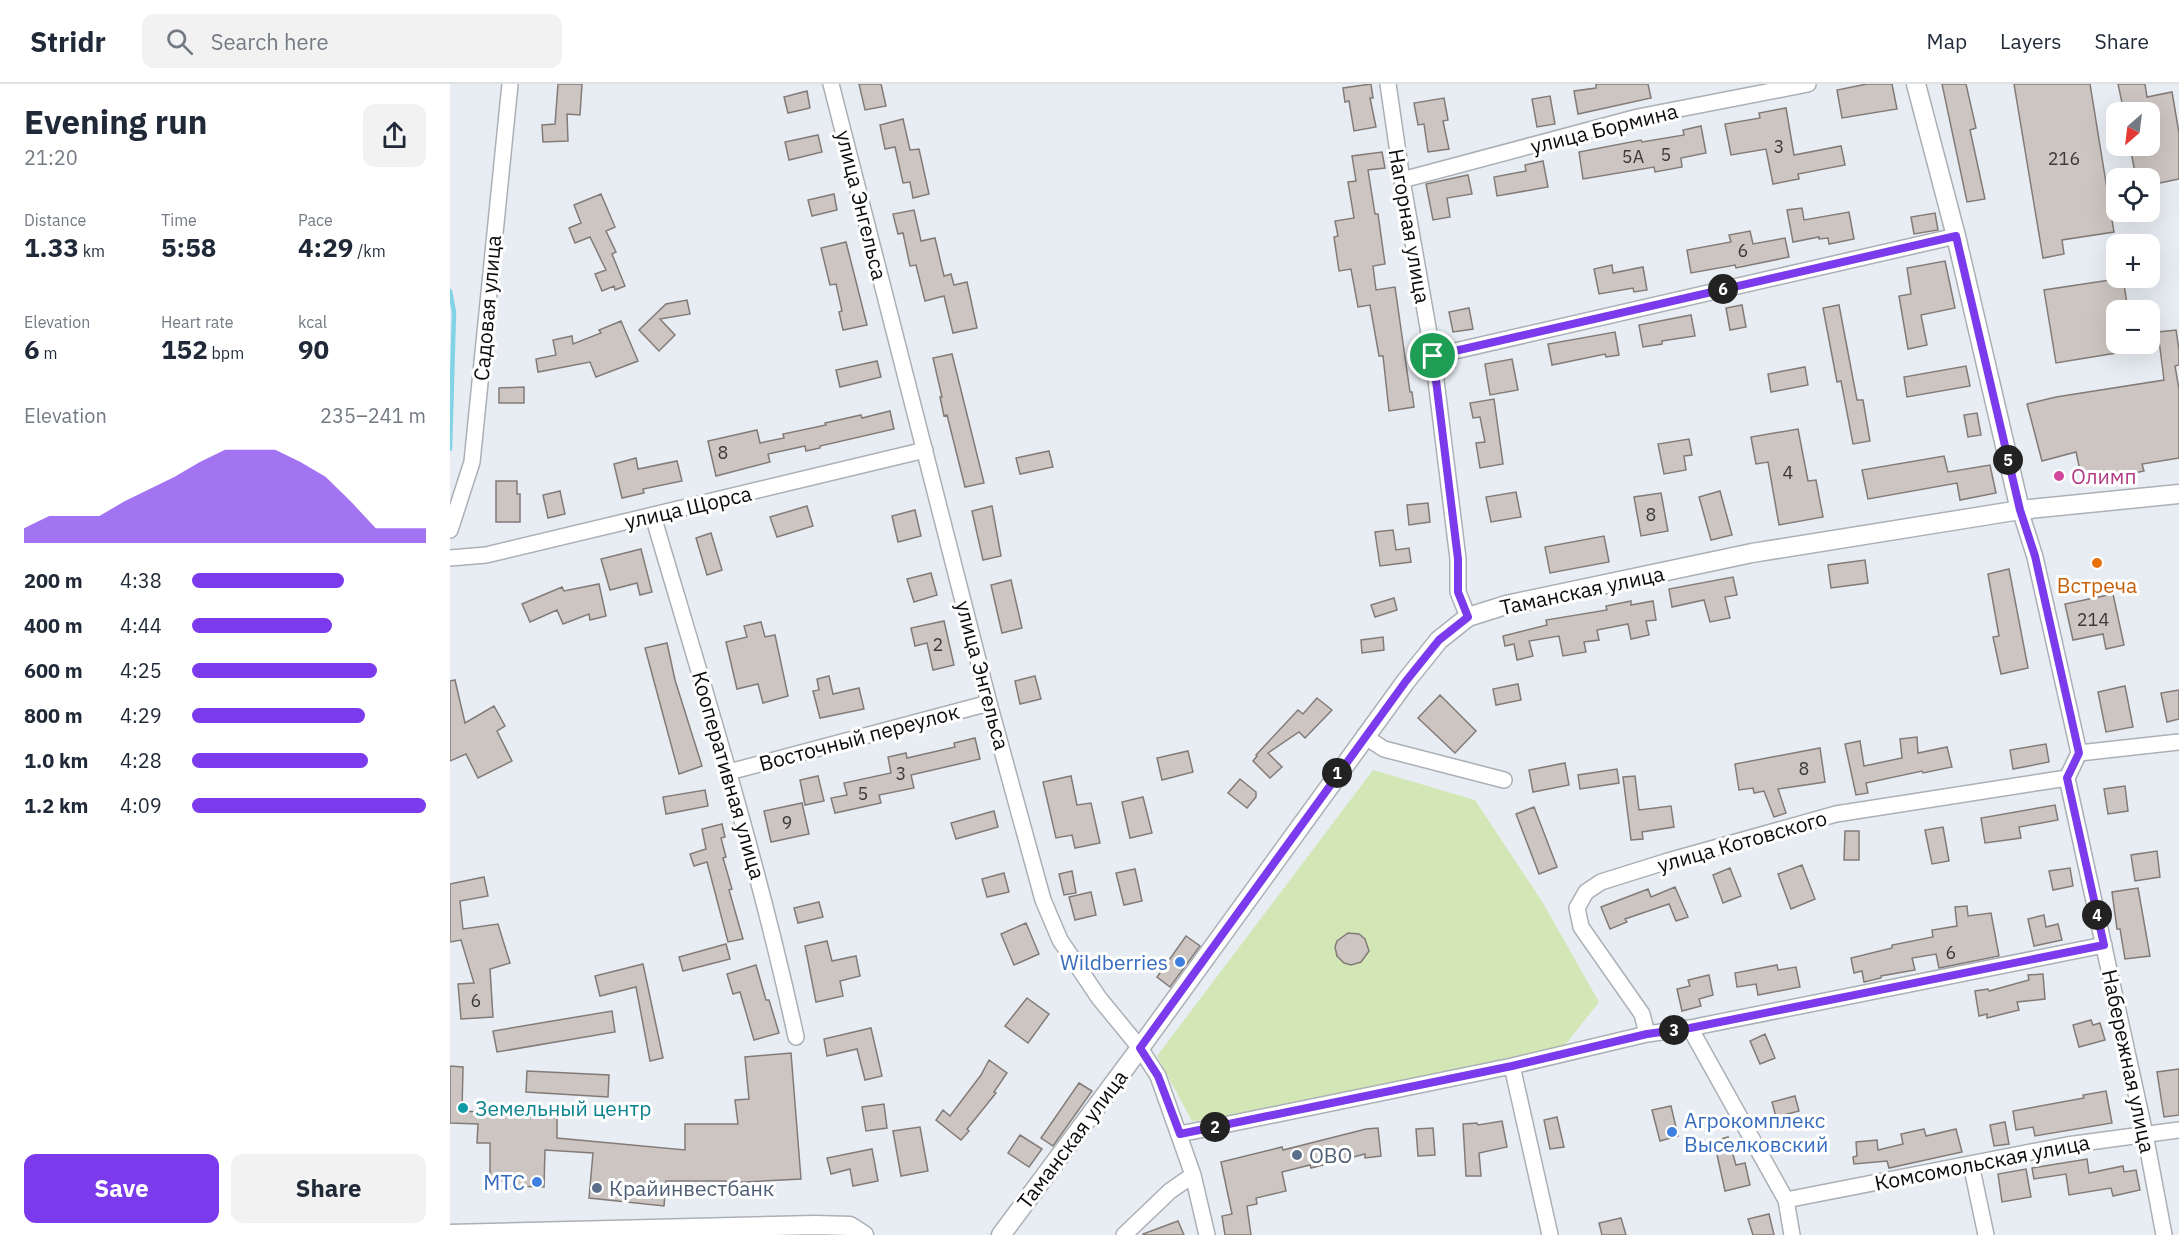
<!DOCTYPE html>
<meta charset="utf-8">
<style>
body{margin:0;font-family:"IBM Plex Sans",sans-serif;background:#f2f2f3;color:#1f2937;height:100vh;display:flex;flex-direction:column;font-size:22px;white-space:nowrap}
*{box-sizing:border-box;margin:0}
p{font-size:20px;color:#747a83}
.icon{flex:none;width:33px;height:33px;fill:none;stroke:currentColor;stroke-width:2;stroke-linecap:round;stroke-linejoin:round}
.map{position:relative;flex:1;overflow:hidden}
.side{display:flex;flex-direction:column;background:#fff;width:450px}
.side>*{flex:none}
.needle{width:39px;rotate:208deg}
.tools{position:absolute;left:1656px;top:18px;display:grid;gap:12px}
.tools a{display:grid;place-items:center;width:54px;height:54px;border-radius:12px;background:#fff;box-shadow:0 6px 24px #0002;font-size:30px}
.pin{position:absolute;display:grid;place-items:center;width:51px;height:51px;color:#fff;margin:-26px;border:3px solid #fff;border-radius:50%;box-shadow:0 2px 6px #0007}
.km{position:absolute;width:30px;height:30px;margin:-15px;border-radius:50%;background:#222;color:#fff;font-size:16px;line-height:30px;text-align:center}
.round{display:grid;place-items:center;flex:none;width:63px;height:63px;border-radius:12px;background:#f2f2f3}
.overview{display:flex;align-items:center;justify-content:space-between;height:102px;padding:0 24px}
h1{font-size:33px;font-weight:700;line-height:45px}
.figures{display:grid;grid-template-columns:repeat(3,1fr);gap:9px;height:102px;padding:6px 24px}
.figures div{display:grid;align-content:center}
.figures b{font-size:26px;font-weight:700}
.figures small{font-size:16px;font-weight:400}
.figures p{font-size:16px}
.chart{height:168px;padding:12px 24px}
.chart p{display:flex;justify-content:space-between}
.chart svg{width:100%;height:108px;margin-top:6px;fill:#7c3aed;opacity:.7}
.cta{display:flex;gap:12px;margin-top:auto;padding:12px 24px}
.cta a{flex:1;height:69px;border-radius:12px;background:#7c3aed;color:#fff;font-size:24px;font-weight:700;line-height:69px;text-align:center}
.cta a+a{background:#f2f2f3;color:#1f2937}
ul{padding:0 24px;list-style:none;font-size:20px}
li{display:grid;grid-template-columns:96px 72px 1fr;align-items:center;height:45px}
li i{height:15px;border-radius:8px;background:#7c3aed}
header{display:flex;align-items:center;gap:36px;box-sizing:border-box;height:84px;padding:0 30px;background:#fff;border-bottom:2px solid #e0e1e3}
header strong{font-size:28px}
nav{display:flex;gap:33px;margin-inline-start:auto;font-size:21px}
.search{width:420px;height:54px;background:#f2f2f3;display:flex;align-items:center;gap:15px;box-sizing:border-box;padding:0 21px;border-radius:12px;color:#747a83;font-size:22px}
main{display:flex;flex:1;min-height:0}
.map>svg:first-child{display:block}
</style>
<header>
<strong>Stridr</strong>
<div class="search"><svg class="icon" aria-label="search" viewBox="0 0 24 24"><circle cx="10" cy="10" r="6"/><path d="M15 15l6 6"/></svg>Search here</div>
<nav><a>Map</a><a>Layers</a><a>Share</a></nav>
</header>
<main>
<section class="side">
<div class="overview"><div><h1>Evening run</h1><p>21:20</p></div><a class="round"><svg class="icon" aria-label="share" viewBox="0 0 24 24"><path d="M12 15V3M7 8l5-5 5 5M5 13v7h14v-7"/></svg></a></div>
<div class="figures">
<div><p>Distance</p><b>1.33<small> km</small></b></div>
<div><p>Time</p><b>5:58</b></div>
<div><p>Pace</p><b>4:29<small> /km</small></b></div>
</div>
<div class="figures">
<div><p>Elevation</p><b>6<small> m</small></b></div>
<div><p>Heart rate</p><b>152<small> bpm</small></b></div>
<div><p>kcal</p><b>90</b></div>
</div>
<div class="chart"><p><span>Elevation</span>235–241 m</p>
<svg viewBox="0 0 160 44" preserveAspectRatio="none"><path d="M0 44V38L10 33L20 33L30 33L40 27L50 22L60 17L70 11L80 6L90 6L100 6L110 11L120 17L130 27L140 38L150 38L160 38V44z"/></svg>
</div>
<ul>
<li><b>200 m</b>4:38<i style="width:65%"></i></li>
<li><b>400 m</b>4:44<i style="width:60%"></i></li>
<li><b>600 m</b>4:25<i style="width:79%"></i></li>
<li><b>800 m</b>4:29<i style="width:74%"></i></li>
<li><b>1.0 km</b>4:28<i style="width:75%"></i></li>
<li><b>1.2 km</b>4:09<i style="width:100%"></i></li>
</ul>
<div class="cta"><a>Save</a><a>Share</a></div>
</section>
<div class="map">
<svg width="1729" height="1151" viewBox="0 0 1729 1151">
<rect width="100%" height="100%" fill="#e8edf3"/>
<path fill="#d2e7b5" d="M923,686L1025,716L1093,819L1149,918L1111,966L790,1033L742,1037L707,972Z"/>
<g fill="none" stroke-linecap="round" stroke-linejoin="round">
<path stroke="#82d3e5" stroke-width="4.5" d="M0,207L4,228L0,365"/>
</g>
<path fill="#ccc5c1" stroke="#827b78" stroke-width="1.5" d="M108,0H132L130,31L117,30L118,57L93,58L92,41L105,40Z
M409,0H431L436,22L415,26Z
M921,0L923,14H920L926,43L904,47L899,17L895,18L893,4Z
M1146,0H1198L1201,14L1128,30L1124,7L1146,4Z
M1417,0H1442L1447,25L1392,34L1387,6Z
M1492,0H1516L1526,44L1520,46L1535,115L1517,118Z
M1564,0H1640L1664,148L1612,156L1614,170L1593,174Z
M1668,0H1695L1697,13L1722,8L1729,49V95L1700,101V94H1686L1680,62H1700V28H1674Z
M357,7L360,24L338,29L334,13Z
M1100,12L1105,40L1087,43L1082,15Z
M994,14L998,36L993,37L999,65L978,68L974,40L968,41L964,19Z
M1336,24L1344,71L1391,62L1395,81L1348,90L1349,95L1323,100L1316,65L1281,71L1275,40L1310,34L1309,29Z
M453,35L460,66L469,65L479,110L463,114L460,98L453,99L445,63L435,65L430,41Z
M1251,42L1256,69L1231,74L1232,83L1205,88L1204,83L1133,95L1129,68L1191,56L1192,58L1234,51L1233,46Z
M368,51L372,68L339,76L335,58Z
M932,68L935,84L918,86L925,130H928L935,180L923,182L926,206L945,203L960,308H962L964,323L939,327L933,272H929L920,221L908,223L901,185L889,187L884,153L888,152L885,137L904,134L898,98L906,97L902,72Z
M1093,77L1098,103L1047,112L1044,93L1076,87L1075,81Z
M1018,91L1022,110L997,114L1000,133L983,136L976,100Z
M151,110L165,143L156,147L166,168L162,170L175,202L165,206L164,202L152,207L145,190L156,186L140,153L125,159L119,144L131,139L124,121Z
M384,110L387,126L362,132L358,116Z
M1352,124L1354,136L1399,128L1404,155L1379,160L1378,154L1369,155V153L1343,158L1337,126Z
M464,126L471,157L485,154L494,192L501,190L504,201L517,198L527,244L503,249L494,212L475,217L466,181L460,182L453,149L448,150L443,130Z
M1485,129L1488,146L1464,150L1461,133Z
M1300,147L1303,160L1335,154L1339,173L1286,184L1285,181L1241,189L1237,166L1281,158L1279,151Z
M396,158L417,241L393,246L389,228L392,227L386,200L380,201L371,164Z
M1495,177L1505,224L1471,231L1477,261L1458,265L1449,212L1461,210L1457,184Z
M1162,181L1163,189L1193,183L1197,206L1184,208L1183,204L1149,210L1144,185Z
M1673,194L1678,226H1666V269L1606,279L1594,206Z
M237,216L240,230L210,235L225,251L209,267L189,246L216,220Z
M1292,221L1296,243L1280,246L1276,224Z
M1389,221L1407,316H1413L1420,357L1403,360L1391,297L1387,298L1373,224Z
M1019,224L1023,245L1003,248L999,228Z
M1241,231L1245,252L1212,257V260L1193,263L1189,241Z
M171,237L188,277L146,293L140,278L88,288L86,275L106,271L103,256L122,252L123,260L151,249L149,246Z
M1726,246L1729,266V281L1725,282L1729,305V374L1692,380L1694,387L1633,400L1626,368L1592,377L1577,320L1606,313L1714,296L1708,248Z
M1165,248L1169,271L1156,273L1155,270L1102,281L1098,260Z
M502,270L534,399L515,403L497,331L494,332L490,313H492L483,274Z
M1062,275L1068,306L1040,311L1035,280Z
M427,277L431,293L390,303L386,286Z
M1516,282L1520,302L1457,313L1454,293Z
M1355,283L1358,301L1321,308L1318,290Z
M74,303V319H49V304Z
M1044,315L1053,380L1030,384L1026,359L1035,358L1030,333L1023,334L1020,319Z
M440,327L444,345L370,362V364L356,367L355,362L318,370L320,378L266,392L258,357L307,346L310,359L334,354L333,350L376,341L375,339L411,331L412,334Z
M1527,329L1531,351L1518,353L1514,331Z
M1348,345L1358,397L1366,396L1373,433L1329,441L1318,378L1306,380L1301,353Z
M1239,355L1242,371L1234,372L1236,386L1214,390L1208,360Z
M599,367L603,383L570,390L566,374Z
M1494,372L1498,388L1540,381L1546,409L1510,416L1507,399L1418,415L1412,386Z
M186,374L188,385L227,377L232,397L193,405L194,409L172,414L164,380Z
M46,397H67V410H70V438H46Z
M110,407L115,430L98,434L93,411Z
M1270,407L1282,451L1261,456L1249,413Z
M1066,408L1071,433L1041,438L1036,413Z
M1211,409L1218,447L1191,452L1184,413Z
M978,419L980,438L959,441L957,421Z
M357,422L363,442L327,453L320,433Z
M542,422L551,472L533,476L522,427Z
M465,426L471,452L448,458L442,432Z
M943,446L946,466L959,464L961,478L930,482L925,448Z
M261,449L272,486L257,491L246,454Z
M1154,452L1159,478L1100,489L1095,463Z
M191,465L202,508L190,511L187,499L160,506L151,475Z
M1415,476L1418,499L1381,504L1378,481Z
M1559,485L1578,584L1551,590L1543,553L1549,552L1538,490Z
M481,489L487,511L464,518L457,495Z
M1283,493L1287,511L1275,513L1280,534L1260,538L1254,516L1222,523L1219,505Z
M561,496L572,544L552,549L541,501Z
M149,500L156,532L140,536L139,530L113,540L107,526L80,538L72,520L112,503L114,507Z
M1663,510L1674,561L1656,565L1653,550L1623,556L1615,520Z
M944,514L947,526L925,533L921,521Z
M1181,517V521L1203,517L1206,536L1196,537L1199,551L1181,555L1178,540L1147,546L1149,556L1134,558L1136,568L1113,572L1109,552L1079,557L1083,572L1067,576L1064,560L1055,562L1053,552L1097,541L1096,536L1157,526L1156,522Z
M494,537L504,581L483,586L477,559L465,562L461,544Z
M311,538L315,553L325,551L338,612L313,619L308,600L287,605L276,558L297,553L294,542Z
M933,553L934,566L912,569L911,556Z
M217,559L225,596L252,682L229,690L195,564Z
M379,592L383,610L409,604L414,625L370,634L363,607L369,606L367,595Z
M585,592L591,615L570,620L565,597Z
M5,596L15,639L44,622L55,642L47,647L62,677L28,694L16,670L0,677V597Z
M1068,600L1071,616L1046,621L1043,605Z
M1675,602L1683,643L1656,648L1648,608Z
M1729,606V635L1717,638L1711,609Z
M990,611L1026,647L1005,669L968,634Z
M867,614L882,626L855,654L849,648L818,669L832,683L820,694L803,677L807,672L806,671L848,626L853,630Z
M1467,653L1468,669L1497,663L1502,683L1473,689L1472,687L1416,699L1418,709L1406,711L1395,660L1410,657L1414,682L1452,674L1450,655Z
M525,654L530,675L461,691L464,704L429,711L431,719L385,729L381,714L397,711L394,699L441,689L438,673L456,669L457,674L505,663L504,659Z
M1596,660L1599,678L1563,685L1560,666Z
M1370,664L1375,698L1328,705L1336,729L1324,733L1314,707L1304,709L1303,704L1289,706L1285,680Z
M738,667L743,688L712,696L707,674Z
M1115,679L1119,701L1083,708L1079,686Z
M1167,685L1169,699L1130,705L1128,691Z
M368,692L374,717L355,721L350,696Z
M621,692L627,721L641,719L650,759L625,764L622,751L606,754L593,698Z
M1185,692L1189,726L1221,722L1224,743L1192,748L1193,755L1181,756L1173,693Z
M790,695L806,708V713L797,724L778,709Z
M1675,702L1678,727L1658,730L1654,705Z
M255,706L258,722L216,730L213,713Z
M693,713L702,749L680,754L672,718Z
M352,719L359,750L321,758L314,727Z
M1605,721L1608,736L1569,743L1571,754L1535,759L1531,734Z
M1084,723L1107,783L1089,790L1066,730Z
M544,727L548,743L506,755L501,739Z
M272,740L275,753L271,754L276,773L273,774L282,805L279,806L293,855L278,858L257,778L244,782L240,770L256,765L252,745Z
M1493,743L1499,777L1482,780L1475,746Z
M1395,747H1409V776H1394Z
M1707,767L1710,793L1685,797L1681,771Z
M1352,781L1365,815L1341,825L1328,790Z
M1280,784L1291,812L1273,819L1263,791Z
M1620,784L1623,802L1603,806L1599,787Z
M685,785L692,817L674,821L666,789Z
M622,787L626,809L614,811L609,790Z
M554,789L559,808L537,813L532,795Z
M34,793L38,812L10,817L13,845L48,840L60,879L40,885L43,933L11,935L8,900L24,899L11,856L0,858V800Z
M1225,803L1238,833L1226,837L1219,820L1175,835L1177,838L1160,845L1151,823L1198,805L1201,813Z
M1688,804L1700,872L1675,875L1670,845H1667L1662,808Z
M641,808L646,831L625,836L619,813Z
M369,818L373,833L348,839L344,824Z
M1517,822L1518,832L1541,829L1549,872L1489,884L1486,870L1462,874L1465,886L1431,892V894L1414,898L1412,887L1404,889L1401,874L1442,864V861L1483,853L1482,846L1507,842L1505,823Z
M1594,831L1596,843L1608,840L1612,856L1584,862L1578,835Z
M576,839L589,870L564,881L551,850Z
M898,849L909,850L915,855L919,867L911,878L901,881L894,879L887,872L885,863L887,857Z
M736,852L750,862L720,903L707,893Z
M377,857L382,877L406,872L410,892L390,897L393,912L366,918L355,862Z
M276,860L280,875L233,887L229,873Z
M193,880L213,974L200,977L186,903L150,912L145,892Z
M306,881L316,916H319L329,949L304,956L290,908L283,910L277,890Z
M1327,881L1328,886L1346,883L1350,903L1308,911L1306,900L1287,903L1285,889Z
M1593,890L1595,915L1567,918L1569,926L1537,934V930L1529,932L1525,907L1538,905L1539,907L1579,896L1578,891Z
M1259,891L1263,911L1249,915L1251,922L1232,927L1227,905L1240,902L1238,896Z
M577,914L599,930L578,959L555,942Z
M162,927L165,948L47,968L43,947Z
M1641,936L1643,941L1650,939L1655,956L1629,963L1623,941Z
M421,944L432,992L415,996L407,965L377,972L374,955Z
M1315,950L1325,974L1310,980L1300,957Z
M341,969L351,1095L277,1099L276,1097H216L214,1122L139,1114L143,1069L95,1066L94,1103L58,1102V1097H40V1059H27L28,1040L0,1039V982L13,983L12,1027L50,1029V1032L107,1034V1054L235,1066V1040H288L285,1016L299,1015L295,973Z
M539,976L557,989L544,1008L546,1009L517,1045L519,1047L511,1056L486,1036L493,1026L500,1032L531,991Z
M1729,985V1031L1714,1033L1707,988Z
M77,987L159,991L158,1013L76,1008Z
M629,999L642,1007L603,1062L591,1054Z
M1656,1007L1662,1039L1585,1052L1583,1043L1566,1046L1563,1027L1634,1014L1633,1011Z
M1345,1012L1349,1027L1326,1033L1322,1018Z
M434,1020L437,1044L416,1047L412,1023Z
M1221,1022L1228,1052L1210,1057L1202,1026Z
M1107,1033L1114,1063L1100,1065L1094,1036Z
M1052,1037L1057,1063L1029,1069L1031,1092H1016L1013,1040L1027,1039L1028,1041Z
M1555,1038L1559,1060L1544,1062L1540,1041Z
M470,1043L478,1087L451,1092L443,1047Z
M928,1044L931,1072L915,1074V1070L861,1084L860,1081L832,1088L836,1107L806,1114L807,1120L797,1122L801,1151H775L772,1132L782,1130L771,1078L832,1063L833,1066L916,1045Z
M983,1044L985,1071L968,1072L966,1045Z
M1474,1045L1476,1052L1506,1045L1512,1068L1439,1084L1437,1077L1404,1080L1403,1073L1407,1072L1406,1058L1427,1056L1428,1066L1453,1060L1451,1050Z
M570,1051L592,1065L579,1083L558,1069Z
M1278,1053L1286,1081L1295,1079L1300,1101L1275,1107L1264,1057Z
M422,1065L428,1097L403,1102L400,1085L381,1090L377,1074Z
M1637,1075L1639,1089L1673,1082L1674,1088L1686,1086L1690,1106L1663,1112L1661,1104L1619,1111L1616,1090L1584,1095L1582,1084Z
M1576,1085L1581,1113L1552,1118L1548,1090Z
M1319,1130L1324,1151H1303L1298,1135Z
M1171,1134L1176,1151H1152L1149,1139Z
M728,1137L734,1151H693V1150Z"/>
<g fill="none" stroke-linecap="round" stroke-linejoin="round">
<defs>
<path id="minor" d="M381,0L539,619L593,816L610,856L649,914L690,964L708,992L743,1091L757,1151
M938,0L952,96L983,272L1008,475V508L1018,533
M952,96L1188,33L1358,0
M983,272L1506,152
M1570,426L1585,473L1629,669L1617,694L1695,1050L1714,1151
M203,432C254,605 308,777 346,953
M0,446L22,378L60,0
M0,474L36,471L475,366
M914,652L934,665L1054,696
M1629,669L1729,658
M279,688L539,619
M1240,944L1336,1116L1342,1151
M1197,950L1192,930L1131,843L1127,824L1136,808L1151,798L1218,777L1386,730L1617,694
M1062,982L1100,1151
M730,1050L1062,982L1197,950L1240,944L1654,861
M1521,1080L1536,1151
M1336,1116L1617,1061L1729,1046
M674,1151L720,1107L743,1091"/>
<path id="tertiary" d="M1466,0L1506,152L1570,426
M0,1150L365,1141L400,1142L414,1151
M551,1151L690,964L956,597L989,556L1018,533L1056,521L1302,469L1570,426L1729,410"/>
</defs>
<use href="#minor" stroke="#abb0b6" stroke-width="18"/>
<use href="#tertiary" stroke="#abb0b6" stroke-width="21"/>
<use href="#minor" stroke="#fff" stroke-width="15"/>
<use href="#tertiary" stroke="#fff" stroke-width="18"/>
</g>
<g fill="none" stroke-linecap="round" stroke-linejoin="round">
<defs>
<path id="route" d="M1506,152L1570,426L1585,472L1629,669L1617,694L1654,861L1240,944L1197,950L1062,982L730,1050L708,992L690,964L956,597L989,556L1018,533L1008,508V475L983,272Z"/>
</defs>
<use href="#route" stroke="#fff" stroke-width="12"/>
<use href="#route" stroke="#7c3aed" stroke-width="8"/>
</g>
<circle fill="#d1479c" stroke="#fff" stroke-width="2" cx="1609" cy="392" r="6"/>
<circle fill="#e8710a" stroke="#fff" stroke-width="2" cx="1647" cy="479" r="6"/>
<g fill="#3f7fe0" stroke="#fff" stroke-width="2">
<circle cx="730" cy="878" r="6"/>
<circle cx="1222" cy="1048" r="6"/>
<circle cx="87" cy="1098" r="6"/>
</g>
<circle fill="#0f9aa8" stroke="#fff" stroke-width="2" cx="13" cy="1024" r="6"/>
<g fill="#5c6f8a" stroke="#fff" stroke-width="2">
<circle cx="847" cy="1071" r="6"/>
<circle cx="147" cy="1104" r="6"/>
</g>
<g text-anchor="middle" dominant-baseline="central" stroke-width="6" stroke-linejoin="round" paint-order="stroke">
<g font-size="18" fill="#3b3a3b">
<text x="1329" y="62">3</text>
<text x="1216" y="70">5</text>
<text x="1183" y="72">5А</text>
<text x="1614" y="74">216</text>
<text x="1293" y="166">6</text>
<text x="273" y="368">8</text>
<text x="1338" y="388">4</text>
<text x="1201" y="430">8</text>
<text x="1643" y="535">214</text>
<text x="488" y="560">2</text>
<text x="1354" y="684">8</text>
<text x="451" y="689">3</text>
<text x="413" y="709">5</text>
<text x="337" y="738">9</text>
<text x="1501" y="868">6</text>
<text x="26" y="916">6</text>
</g>
<g font-size="21" fill="#0b0c0e" stroke="#fff">
<text transform="translate(1154 44) rotate(-14)">улица Бормина</text>
<text transform="translate(412 121) rotate(76)">улица Энгельса</text>
<text transform="translate(960 142) rotate(80)">Нагорная улица</text>
<text transform="translate(37 224) rotate(-85)">Садовая улица</text>
<text transform="translate(238 423) rotate(-13)">улица Щорса</text>
<text transform="translate(1132 506) rotate(-12)">Таманская улица</text>
<text transform="translate(533 591) rotate(75)">улица Энгельса</text>
<text transform="translate(409 653) rotate(-15)">Восточный переулок</text>
<text transform="translate(279 691) rotate(74)">Кооперативная улица</text>
<text transform="translate(1292 757) rotate(-16)">улица Котовского</text>
<text transform="translate(1679 977) rotate(78)">Набережная улица</text>
<text transform="translate(622 1055) rotate(-53)">Таманская улица</text>
<text transform="translate(1532 1078) rotate(-11)">Комсомольская улица</text>
</g>
<g font-size="21" fill="#b23c85" stroke="#fff" text-anchor="start">
<text x="1621" y="392">Олимп</text>
</g>
<g font-size="21" fill="#c56008" stroke="#fff">
<text x="1647" y="501">Встреча</text>
</g>
<g font-size="21" fill="#366cbe" stroke="#fff" text-anchor="end">
<text x="718" y="878">Wildberries</text>
<text x="1234" y="1036" text-anchor="start">Агрокомплекс<tspan x="1234" dy="24">Выселковский</tspan></text>
<text x="75" y="1098">МТС</text>
</g>
<g font-size="21" fill="#0d838f" stroke="#fff" text-anchor="start">
<text x="25" y="1024">Земельный центр</text>
</g>
<g font-size="21" fill="#4e5e75" stroke="#fff" text-anchor="start">
<text x="859" y="1071">ОВО</text>
<text x="159" y="1104">Крайинвестбанк</text>
</g>
</g>
</svg>
<div class="tools">
<a><svg class="needle" viewBox="-14 -14 28 28"><path d="M0-13l5 13h-10z" fill="#e53935"/><path d="M0 13l5-13h-10z" fill="#747a83"/></svg></a>
<a><svg class="icon" aria-label="locate" viewBox="0 0 24 24"><circle cx="12" cy="12" r="6"/><path d="M12 2v4M12 18v4M2 12h4M18 12h4"/></svg></a>
<a>+</a>
<a>−</a>
</div>
<div class="pin" style="left:983px;top:272px;background:#1e9e55"><svg class="icon" aria-label="arrive" viewBox="0 0 24 24"><path d="M6 21V4h12l-3 4 3 4H6"/></svg></div>
<b class="km" style="left:887px;top:689px">1</b>
<b class="km" style="left:765px;top:1043px">2</b>
<b class="km" style="left:1224px;top:946px">3</b>
<b class="km" style="left:1647px;top:831px">4</b>
<b class="km" style="left:1558px;top:376px">5</b>
<b class="km" style="left:1273px;top:205px">6</b>
</div>
</main>
